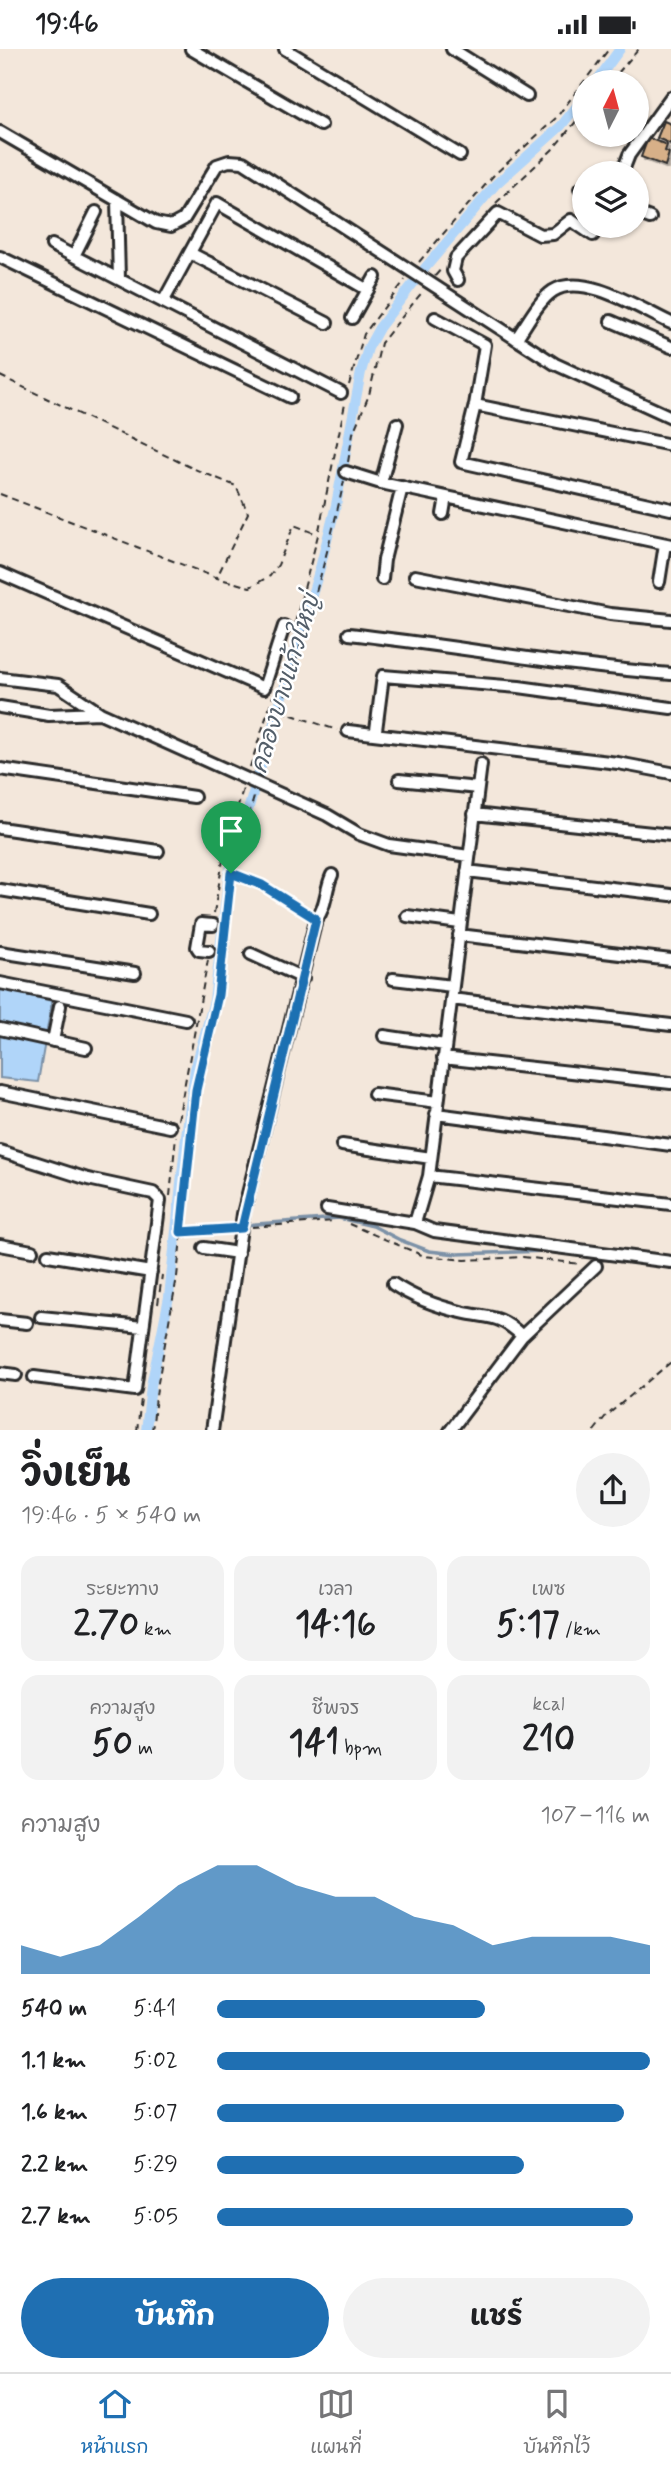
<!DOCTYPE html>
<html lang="th">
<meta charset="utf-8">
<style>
body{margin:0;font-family:Mynerve,"Playpen Sans Thai",sans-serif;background:#f2f2f2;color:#202124;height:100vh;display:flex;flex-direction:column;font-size:26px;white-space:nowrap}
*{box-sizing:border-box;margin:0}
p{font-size:23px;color:#757577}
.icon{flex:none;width:38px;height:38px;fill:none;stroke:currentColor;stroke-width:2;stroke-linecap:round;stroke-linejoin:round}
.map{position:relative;height:1381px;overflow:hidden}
.details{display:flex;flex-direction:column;background:#fff;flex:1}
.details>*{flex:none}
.needle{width:46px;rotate:6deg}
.buttons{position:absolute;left:572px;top:21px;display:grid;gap:14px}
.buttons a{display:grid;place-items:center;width:77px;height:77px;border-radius:50%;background:#fff;box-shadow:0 2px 5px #0004;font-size:35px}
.pin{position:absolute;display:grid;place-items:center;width:60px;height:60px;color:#fff;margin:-72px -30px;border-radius:50% 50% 50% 0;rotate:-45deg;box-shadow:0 0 7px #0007}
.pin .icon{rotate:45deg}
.round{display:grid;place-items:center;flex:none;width:74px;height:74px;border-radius:37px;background:#f2f2f2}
.overview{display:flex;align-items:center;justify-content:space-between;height:119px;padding:0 21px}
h1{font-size:38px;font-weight:700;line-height:52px}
.metrics{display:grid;grid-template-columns:repeat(3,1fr);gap:10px;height:119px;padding:7px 21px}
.metrics div{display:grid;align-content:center;border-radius:18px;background:#f2f2f2;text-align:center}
.metrics b{font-size:35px;font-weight:700}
.metrics small{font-size:19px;font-weight:400}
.metrics p{font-size:19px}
.chart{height:196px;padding:14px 21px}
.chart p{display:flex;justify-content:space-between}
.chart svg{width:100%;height:126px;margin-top:7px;fill:#1f6fb2;opacity:.7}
.action{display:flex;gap:14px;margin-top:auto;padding:14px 21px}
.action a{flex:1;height:80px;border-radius:42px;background:#1f6fb2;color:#fff;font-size:28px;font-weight:700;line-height:80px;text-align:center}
.action a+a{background:#f2f2f2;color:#202124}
ul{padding:0 21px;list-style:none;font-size:23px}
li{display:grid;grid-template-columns:112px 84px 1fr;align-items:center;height:52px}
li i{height:18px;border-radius:9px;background:#1f6fb2}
.status{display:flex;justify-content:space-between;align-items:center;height:49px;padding:0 35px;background:#fff;direction:ltr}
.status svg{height:19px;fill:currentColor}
.tabs{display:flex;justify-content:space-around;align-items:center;height:98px;border-top:2px solid #e0e0e0;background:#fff;font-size:19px;color:#757577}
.tabs a{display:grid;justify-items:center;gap:4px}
.tabs .on{color:#1f6fb2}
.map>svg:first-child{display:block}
</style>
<div class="status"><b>19:46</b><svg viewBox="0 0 49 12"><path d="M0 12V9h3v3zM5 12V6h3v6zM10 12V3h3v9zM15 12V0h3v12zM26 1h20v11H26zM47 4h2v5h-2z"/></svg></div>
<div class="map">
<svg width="671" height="1382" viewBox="0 0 671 1382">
<defs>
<filter id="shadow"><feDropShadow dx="3" dy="3" stdDeviation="0" flood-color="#0004"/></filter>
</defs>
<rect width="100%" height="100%" fill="#f3e7db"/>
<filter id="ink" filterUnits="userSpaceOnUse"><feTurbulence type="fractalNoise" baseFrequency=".0143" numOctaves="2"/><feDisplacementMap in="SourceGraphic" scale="14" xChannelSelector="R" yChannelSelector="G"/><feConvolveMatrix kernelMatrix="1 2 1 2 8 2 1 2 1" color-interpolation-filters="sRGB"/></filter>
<g filter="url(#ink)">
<path fill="#b0d5f9" stroke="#7b91a7" stroke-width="2" d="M0,940L52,952L38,1033L0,1029Z"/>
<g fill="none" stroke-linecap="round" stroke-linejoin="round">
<path stroke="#7b91a7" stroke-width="3.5" d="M176,1181L339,1169L373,1177L400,1191L429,1202L457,1205L549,1202L671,1219"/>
<path stroke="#b0d5f9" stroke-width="10" d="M596,33L620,0
M146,1382L151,1337L169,1248L186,1087L195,1020L214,952L229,825L320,519L336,456L361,323L368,299L379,279L425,219L496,135L561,77L584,48"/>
</g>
<path fill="#d7b088" stroke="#2b2b2b" stroke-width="2" filter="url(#shadow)" d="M664,72L671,75V95L657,89Z
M648,89L667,96L665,102L669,104L665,117L641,108Z"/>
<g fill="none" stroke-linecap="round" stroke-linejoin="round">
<defs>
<path id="minor" d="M191,0L321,76
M285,0L460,106
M452,0L527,47
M0,83L156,174L171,177L184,170L217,116L229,112L243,113L555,315L671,368
M622,124L629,106L671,48
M580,140L584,142
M117,151L119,230
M637,164L650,169
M52,196L341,344
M190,204L327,274
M74,207L96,163
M0,208L290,348
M458,231L453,222L456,209L498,164L540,186L553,185L571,171L593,186
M163,253L217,154L368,241
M352,269L375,228
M435,269L485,296L475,356L461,413L671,460
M611,272L671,298
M516,290C527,275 538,252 553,242C583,222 642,261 671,274
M475,356L671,396
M346,423L381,434L671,496
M381,434L397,375
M443,465L446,448
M0,524L264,639L284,577
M415,527L610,565L671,571
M382,530L384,511L402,438
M659,533L665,495
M349,585C457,597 563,617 671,625
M0,629L58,636L100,664
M0,658L49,666L100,664L327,766L359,785L389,796L469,807
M376,681L383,627L519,638L671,659
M348,682L618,714L671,724
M0,720L194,748
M399,731L478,739
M474,765L671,786
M0,779L158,802
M467,822L671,846
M0,841L149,865
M407,867L460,874
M459,886L671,911
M209,902L199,901L197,898L201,875L213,876
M0,903L135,924
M251,905L303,929
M393,930L452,937
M0,934L186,971
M451,950L671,976
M0,980L86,999
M384,987L445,996
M53,992L60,957
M443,1009L671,1034
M0,1043L170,1078
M374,1045L438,1053
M436,1065L671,1096
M342,1096L431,1109
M0,1102L88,1130L153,1144L160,1151L135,1341L34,1328
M429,1127L671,1155
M327,1160L415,1174L429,1127L481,715
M415,1174L434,1182L671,1213
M0,1196L32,1202
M204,1199L238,1204
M48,1206L151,1223
M393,1235C414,1249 436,1257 461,1263C490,1270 498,1264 522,1287
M41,1268L143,1278
M0,1271L27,1274
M0,1324L16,1326
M212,1382L243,1165L316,871C327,857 325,841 332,826
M450,1382L522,1287L596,1217"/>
</defs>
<use href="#minor" stroke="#2b2b2b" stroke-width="16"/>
<path stroke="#2b2b2b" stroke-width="2" stroke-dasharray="7 5" stroke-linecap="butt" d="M610,33L639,0
M496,154L552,101L584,63
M419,213L493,127L556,69L609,0
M435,227L443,218
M0,327L192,419L236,437L248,464L217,528
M349,336L364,285L405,231
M348,413L353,384L369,346L381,294L423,242
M0,445L217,529L250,538L270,527L278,516L294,476L317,485
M295,574L318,486L345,355
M280,662L337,681
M250,718L273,647
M260,726C291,629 322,532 344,432
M232,824L262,836L307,864
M214,864L225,799L243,740
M178,1071L208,911
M170,1147L176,1087
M349,1175L424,1207L465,1211L523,1208L581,1215
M252,1178L333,1172
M182,1183L229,1180
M158,1255L162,1226
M137,1382L141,1350
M152,1382L157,1339L177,1228L196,1041L218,945L231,824L255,745
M594,1382L605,1368L671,1313"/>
<use href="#minor" stroke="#fff" stroke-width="10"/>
</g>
</g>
<g fill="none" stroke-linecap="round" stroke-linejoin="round" filter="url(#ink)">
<defs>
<path id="route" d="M231,824L262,836L316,870L242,1179L181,1183L196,1041L218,946Z"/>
</defs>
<use href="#route" stroke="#fff" stroke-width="14"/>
<use href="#route" stroke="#1f6fb2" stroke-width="9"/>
</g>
<g text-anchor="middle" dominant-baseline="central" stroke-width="5" stroke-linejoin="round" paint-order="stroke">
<g font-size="24" font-style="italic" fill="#535e69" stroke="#fff">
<text transform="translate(286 635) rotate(-73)">คลองบางแก้วใหญ่</text>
</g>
</g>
</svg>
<div class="buttons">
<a><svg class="needle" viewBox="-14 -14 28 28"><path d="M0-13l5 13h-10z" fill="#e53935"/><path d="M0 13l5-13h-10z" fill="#757577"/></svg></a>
<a><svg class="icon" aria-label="layers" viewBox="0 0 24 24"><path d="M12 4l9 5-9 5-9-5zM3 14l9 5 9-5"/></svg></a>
</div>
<div class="pin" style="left:231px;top:824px;background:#1e9e55"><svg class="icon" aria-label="arrive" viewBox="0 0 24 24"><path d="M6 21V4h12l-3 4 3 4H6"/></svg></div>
</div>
<section class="details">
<div class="overview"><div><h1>วิ่งเย็น</h1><p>19:46 · 5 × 540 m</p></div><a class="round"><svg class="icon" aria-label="share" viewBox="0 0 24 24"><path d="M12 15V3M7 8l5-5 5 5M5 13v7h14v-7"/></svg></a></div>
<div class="metrics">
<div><p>ระยะทาง</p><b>2.70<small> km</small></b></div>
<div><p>เวลา</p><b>14:16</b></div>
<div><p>เพซ</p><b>5:17<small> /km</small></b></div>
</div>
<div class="metrics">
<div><p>ความสูง</p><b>50<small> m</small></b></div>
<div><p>ชีพจร</p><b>141<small> bpm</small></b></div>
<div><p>kcal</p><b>210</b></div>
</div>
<div class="chart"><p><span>ความสูง</span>107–116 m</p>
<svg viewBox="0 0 160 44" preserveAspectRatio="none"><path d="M0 44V34L10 38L20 34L30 24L40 13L50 6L60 6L70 13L80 17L90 17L100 24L110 27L120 34L130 31L140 31L150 31L160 34V44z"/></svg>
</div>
<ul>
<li><b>540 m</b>5:41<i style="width:62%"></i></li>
<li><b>1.1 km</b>5:02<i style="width:100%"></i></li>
<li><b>1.6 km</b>5:07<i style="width:94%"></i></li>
<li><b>2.2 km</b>5:29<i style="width:71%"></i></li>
<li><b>2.7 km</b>5:05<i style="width:96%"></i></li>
</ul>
<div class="action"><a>บันทึก</a><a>แชร์</a></div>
</section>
<nav class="tabs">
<a class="on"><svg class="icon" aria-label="home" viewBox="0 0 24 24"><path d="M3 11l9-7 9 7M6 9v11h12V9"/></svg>หน้าแรก</a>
<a><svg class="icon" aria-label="map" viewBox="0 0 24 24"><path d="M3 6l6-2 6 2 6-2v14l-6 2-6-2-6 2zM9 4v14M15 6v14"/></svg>แผนที่</a>
<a><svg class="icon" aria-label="saved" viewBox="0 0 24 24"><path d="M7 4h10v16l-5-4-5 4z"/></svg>บันทึกไว้</a>
</nav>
